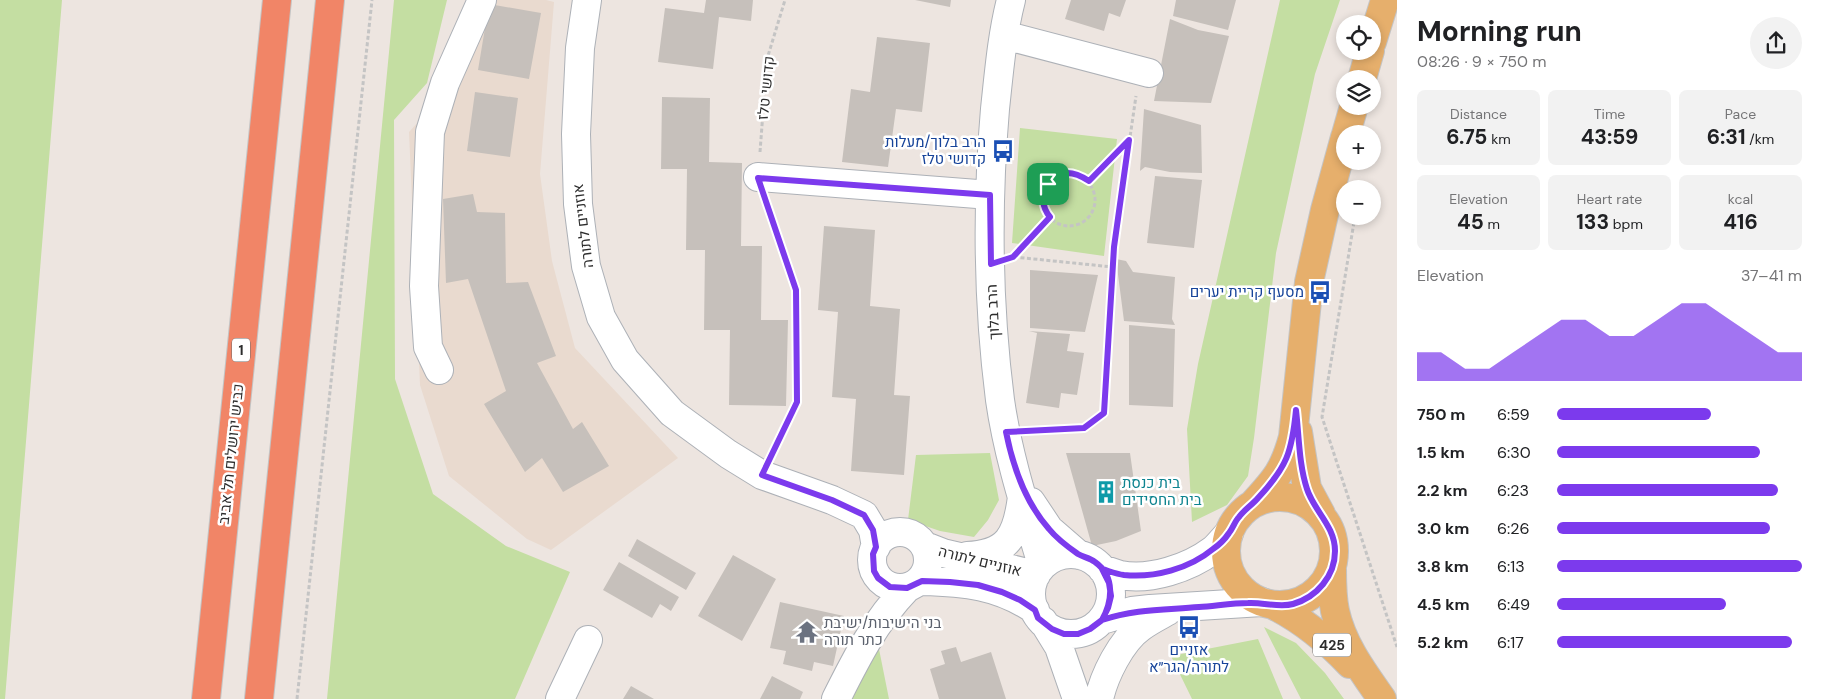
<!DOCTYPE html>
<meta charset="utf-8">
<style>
body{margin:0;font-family:"DM Sans",Heebo,sans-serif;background:#f2f2f2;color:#202124;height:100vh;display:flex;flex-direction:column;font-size:19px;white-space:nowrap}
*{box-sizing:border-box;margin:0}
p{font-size:16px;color:#757577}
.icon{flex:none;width:28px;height:28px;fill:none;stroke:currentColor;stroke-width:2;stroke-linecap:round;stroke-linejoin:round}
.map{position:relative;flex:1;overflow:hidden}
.panel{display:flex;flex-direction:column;background:#fff;width:425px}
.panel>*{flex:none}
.buttons{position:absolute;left:1336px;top:15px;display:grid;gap:10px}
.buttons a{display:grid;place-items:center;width:45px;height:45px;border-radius:50%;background:#fff;box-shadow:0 2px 8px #0003;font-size:25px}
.pin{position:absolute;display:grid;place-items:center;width:42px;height:42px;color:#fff;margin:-21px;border-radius:10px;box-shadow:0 2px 8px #0006}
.round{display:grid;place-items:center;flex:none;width:52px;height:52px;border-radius:26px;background:#f2f2f2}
.headline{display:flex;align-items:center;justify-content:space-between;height:85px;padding:0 20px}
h1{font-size:28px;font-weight:700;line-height:38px}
.metrics{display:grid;grid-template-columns:repeat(3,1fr);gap:8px;height:85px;padding:5px 20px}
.metrics div{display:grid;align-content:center;border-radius:8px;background:#f2f2f2;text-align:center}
.metrics b{font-size:21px;font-weight:700}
.metrics small{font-size:14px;font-weight:400}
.metrics p{font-size:14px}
.chart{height:140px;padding:10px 20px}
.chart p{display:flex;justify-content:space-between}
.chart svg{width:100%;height:90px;margin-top:5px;fill:#7c3aed;opacity:.7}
ul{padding:0 20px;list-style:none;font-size:16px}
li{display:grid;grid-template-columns:80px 60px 1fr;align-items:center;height:38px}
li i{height:12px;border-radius:6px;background:#7c3aed}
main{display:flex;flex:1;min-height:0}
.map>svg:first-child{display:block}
</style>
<main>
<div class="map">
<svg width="1397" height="699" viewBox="0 0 1397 699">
<rect width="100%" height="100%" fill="#ede5e0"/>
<path fill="#e9dacf" d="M490,0H546L554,2L540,174L552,261L575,348L678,458L551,550L527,539L449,476L420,385L409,132L460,76Z"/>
<path fill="#c4dea2" d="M0,0H62L5,699H0Z
M394,0H447L427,83L394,120L395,379L433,494L506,546L570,572L515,699H327Z
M1280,0H1340L1315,74L1276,253L1254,438L1248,476L1227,505L1192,522L1187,429L1198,364Z
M1020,128L1117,139L1104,256L1012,243Z
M990,453L999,500L988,520L974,537L940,531L908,520L916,455Z
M1264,627L1296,643L1325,673L1344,699H1301Z
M1258,639L1283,699H1192L1171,656Z
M878,644L889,699H850Z"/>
<path fill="#c6c0bb" d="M706,0H753L751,21L719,17L713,69L658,62L665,8L704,13Z
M915,0H951L950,7Z
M1071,0H1126L1120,17L1109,13L1104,31L1065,19Z
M1176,0H1236L1228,30L1173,16Z
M489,4L541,13L529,79L478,70Z
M1170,19L1198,30L1229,36L1211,103L1154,101Z
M877,37L930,43L922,112L896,109L888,167L842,162L851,89L870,92Z
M475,92L518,98L510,157L467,151Z
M662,97L710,98L709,162L742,163L741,246H762L761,320H788L786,406L729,405L730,330H704L705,250H686L687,169H661Z
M1144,109L1201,125L1202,173L1170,172L1145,167L1140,171Z
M1155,176L1202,180L1194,248L1147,243Z
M473,194L477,212L505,213L506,283L528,282L556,356L537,363L573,429L582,422L609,466L563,492L542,458L525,472L484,404L506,391L468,279L446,283L443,199Z
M824,226L875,230L870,306L900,309L894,395L910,396L904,475L851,471L856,399L832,397L838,312L818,310Z
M1116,259L1126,261L1133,272L1175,277L1172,319L1175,325L1124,321Z
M1030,270L1098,275L1085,332L1030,328Z
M1129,325L1175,329L1173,407L1129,405Z
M1029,331L1070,334L1067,351L1084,353L1077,395L1061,393L1059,408L1026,403L1037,333Z
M1066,453H1130L1141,531L1116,541L1092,546Z
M637,539L696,573L686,590L628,556Z
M733,555L776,579L742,641L698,616Z
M619,562L679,597L671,611L660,604L652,618L603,590Z
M780,602L844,616L833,666L814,662L812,671L783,664L786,651L770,648Z
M956,647L961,662L991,652L1006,699H939L930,669L945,664L941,651Z
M772,676L803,692L800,699H760Z
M631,686L654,699H623Z"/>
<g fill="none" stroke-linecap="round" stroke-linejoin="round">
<defs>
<path id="minor" d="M587,0L580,48L576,134L578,204L586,266L601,317L625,360L672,413L728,454L762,475L832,500L864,515L873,530L876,547
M1011,0C1002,35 999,72 995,109C987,203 988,306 1000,400C1008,456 1026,511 1042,565
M1004,35L1149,73
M758,177L990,195
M439,370L428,347L424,286L430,132L445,83L482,0
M1031,502L1049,529L1079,555
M872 560a28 28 0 1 1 56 0a28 28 0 1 1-56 0Z
M925,546L943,553L1036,575
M1031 594a40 40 0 1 1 80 0a40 40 0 1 1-80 0Z
M967,556C1008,554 1017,536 1022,497
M1102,569C1108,571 1114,573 1120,575C1150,581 1189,568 1213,550C1219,545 1224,538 1229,533
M922,581C964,582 999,585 1035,610
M1102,620L1132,611L1150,609L1262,602
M1043,621L1059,647L1077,699
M560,699L588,640
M836,699C856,659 875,621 907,588
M1099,699C1104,676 1121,641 1141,627C1149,621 1159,616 1168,611"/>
<path id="major" d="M1372,42L1385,0
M1362,79L1370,51
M1346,134L1354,106
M1298,432L1307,488L1321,514
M1226 551a54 54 0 1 1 108 0a54 54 0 1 1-108 0Z
M1253,504C1276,479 1284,470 1293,437L1309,282L1325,210L1345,137
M1332,569C1332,583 1332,597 1335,611C1342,644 1363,672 1382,699
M1273,605C1303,620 1327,640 1350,664"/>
<path id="highway" d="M206,699L277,0
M259,699L330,0"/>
</defs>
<use href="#minor" stroke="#adb1b7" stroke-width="30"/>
<use href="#major" stroke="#c4c4c4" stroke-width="30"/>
<use href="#highway" stroke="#c4c4c4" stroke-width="30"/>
<path stroke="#c4c4c4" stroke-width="3" stroke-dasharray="4 2.5" stroke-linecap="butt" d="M760,152L767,59L785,0
M1043 200a26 26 0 1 1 52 0a26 26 0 1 1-52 0Z
M1089,181L1128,141
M766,201L796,290L797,402L773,452
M1355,216L1322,417L1397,647
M1015,256L1050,217
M1014,257L1113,267
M1030,431L1083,428L1104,413L1114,247L1136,96
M297,699L372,0"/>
<use href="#minor" stroke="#fff" stroke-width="28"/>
<use href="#major" stroke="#e6af6c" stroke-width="28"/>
<use href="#highway" stroke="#f18567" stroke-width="28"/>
</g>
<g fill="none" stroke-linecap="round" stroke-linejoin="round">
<defs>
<path id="route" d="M1048,184C1042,196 1041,206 1050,217L1013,257L991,264L990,195L758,178L796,290L797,402L762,475L832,500L864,515L873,530L876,547L873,554L874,571L878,578L890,587L907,588L922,581L950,582L978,585L1002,592L1020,600L1035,610L1038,618L1052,629L1064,634H1078L1090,629L1102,620L1108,608L1111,596L1109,583L1102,569C1109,571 1116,574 1124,575C1154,578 1189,569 1213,549C1219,545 1225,539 1229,533C1233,528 1235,521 1239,517C1244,510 1252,505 1258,498C1287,467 1292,452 1296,410C1299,436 1299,465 1307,489C1314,511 1335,526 1335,551C1335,576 1317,597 1293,604C1279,608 1263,602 1248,603C1232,603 1215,606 1199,607C1164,610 1135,609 1102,620C1112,602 1116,577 1095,562C1090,558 1083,557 1078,554C1068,547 1057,539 1049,529C1025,502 1013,467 1006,432L1084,428L1104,413L1114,247L1129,140L1089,181C1073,171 1061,169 1048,184"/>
</defs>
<use href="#route" stroke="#fff" stroke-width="10"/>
<use href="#route" stroke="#7c3aed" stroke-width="6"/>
</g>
<defs>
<symbol id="bus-bare" viewBox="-9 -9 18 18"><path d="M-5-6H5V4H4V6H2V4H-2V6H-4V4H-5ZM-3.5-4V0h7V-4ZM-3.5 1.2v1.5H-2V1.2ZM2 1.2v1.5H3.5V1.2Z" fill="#1a4fb4" stroke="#fff" stroke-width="2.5" paint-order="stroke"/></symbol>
<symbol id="building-bare" viewBox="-9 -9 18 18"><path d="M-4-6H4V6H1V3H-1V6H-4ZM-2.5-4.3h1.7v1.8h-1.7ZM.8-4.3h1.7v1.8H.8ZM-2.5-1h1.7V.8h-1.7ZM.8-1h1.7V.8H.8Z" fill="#0f9aa8" stroke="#fff" stroke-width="2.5" paint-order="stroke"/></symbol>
<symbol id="temple-bare" viewBox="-9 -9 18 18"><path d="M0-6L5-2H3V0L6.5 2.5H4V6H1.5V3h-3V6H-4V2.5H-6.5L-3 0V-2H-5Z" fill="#6b7280" stroke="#fff" stroke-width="2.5" paint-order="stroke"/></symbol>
</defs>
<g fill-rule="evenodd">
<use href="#bus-bare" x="987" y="135" width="32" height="32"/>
<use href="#bus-bare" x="1304" y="276" width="32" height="32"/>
<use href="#building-bare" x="1090" y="476" width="32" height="32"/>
<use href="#bus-bare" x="1173" y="611" width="32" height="32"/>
<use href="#temple-bare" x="791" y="616" width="32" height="32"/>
</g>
<g text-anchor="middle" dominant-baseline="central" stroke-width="5" stroke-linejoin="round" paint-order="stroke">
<g fill="#fff" stroke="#6c6c6c" stroke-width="1">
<rect x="232" y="338.5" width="18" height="23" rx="4"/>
<rect x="1313" y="633.5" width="38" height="23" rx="4"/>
</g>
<g font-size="14" font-weight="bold" fill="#2d2d2d">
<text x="241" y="350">1</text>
<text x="1332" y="645">425</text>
</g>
<g font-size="15" fill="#2d2d2d" stroke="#fff">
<text transform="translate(766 88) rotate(-84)">קדושי טלז</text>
<text transform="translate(583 226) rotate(-97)">אוזניים לתורה</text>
<text transform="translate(993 312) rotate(-93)">הרב בלוך</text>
<text transform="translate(231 454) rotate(-84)">כביש ירושלים תל אביב</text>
<text transform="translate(980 561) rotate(14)">אוזניים לתורה</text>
</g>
<g font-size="15" fill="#164399" stroke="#fff" text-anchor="end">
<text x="986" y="142">הרב בלוך/מעלות<tspan x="986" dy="17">קדושי טלז</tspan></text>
<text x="1304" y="292">מסעף קריית יערים</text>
<text x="1189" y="650" text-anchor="middle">אזניים<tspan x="1189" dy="17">לתורה/הגר״א</tspan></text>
</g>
<g font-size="15" fill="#0d838f" stroke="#fff" text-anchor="start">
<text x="1122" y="483">בית כנסת<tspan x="1122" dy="17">בית החסידים</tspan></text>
</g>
<g font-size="15" fill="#5b616d" stroke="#fff" text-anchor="start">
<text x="824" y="623">בני הישיבות/ישיבת<tspan x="824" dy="17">כתר תורה</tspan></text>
</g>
</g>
</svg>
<div class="buttons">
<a><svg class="icon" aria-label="locate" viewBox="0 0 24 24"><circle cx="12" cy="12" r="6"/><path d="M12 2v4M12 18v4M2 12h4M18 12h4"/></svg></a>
<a><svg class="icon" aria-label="layers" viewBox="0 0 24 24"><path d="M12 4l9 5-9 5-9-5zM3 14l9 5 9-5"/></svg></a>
<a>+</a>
<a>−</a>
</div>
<div class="pin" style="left:1048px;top:184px;background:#1e9e55"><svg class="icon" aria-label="arrive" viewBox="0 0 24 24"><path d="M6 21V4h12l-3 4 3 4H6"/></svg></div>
</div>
<section class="panel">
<div class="headline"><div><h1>Morning run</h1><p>08:26 · 9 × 750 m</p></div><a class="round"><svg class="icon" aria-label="share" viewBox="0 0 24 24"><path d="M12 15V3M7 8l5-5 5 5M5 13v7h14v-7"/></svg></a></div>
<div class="metrics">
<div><p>Distance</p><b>6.75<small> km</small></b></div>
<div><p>Time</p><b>43:59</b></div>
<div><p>Pace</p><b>6:31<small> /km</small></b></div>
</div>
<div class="metrics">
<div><p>Elevation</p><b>45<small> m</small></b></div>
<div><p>Heart rate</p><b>133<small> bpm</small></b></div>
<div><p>kcal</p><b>416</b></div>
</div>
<div class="chart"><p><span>Elevation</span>37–41 m</p>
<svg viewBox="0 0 160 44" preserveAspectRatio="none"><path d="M0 44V30L10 30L20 38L30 38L40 30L50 22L60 14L70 14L80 22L90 22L100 14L110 6L120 6L130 14L140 22L150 30L160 30V44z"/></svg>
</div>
<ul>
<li><b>750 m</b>6:59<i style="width:63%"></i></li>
<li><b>1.5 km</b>6:30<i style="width:83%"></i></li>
<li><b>2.2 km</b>6:23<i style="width:90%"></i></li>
<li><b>3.0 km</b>6:26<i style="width:87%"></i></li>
<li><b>3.8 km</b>6:13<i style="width:100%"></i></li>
<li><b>4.5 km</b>6:49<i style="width:69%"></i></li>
<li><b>5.2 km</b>6:17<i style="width:96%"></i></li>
</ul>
</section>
</main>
